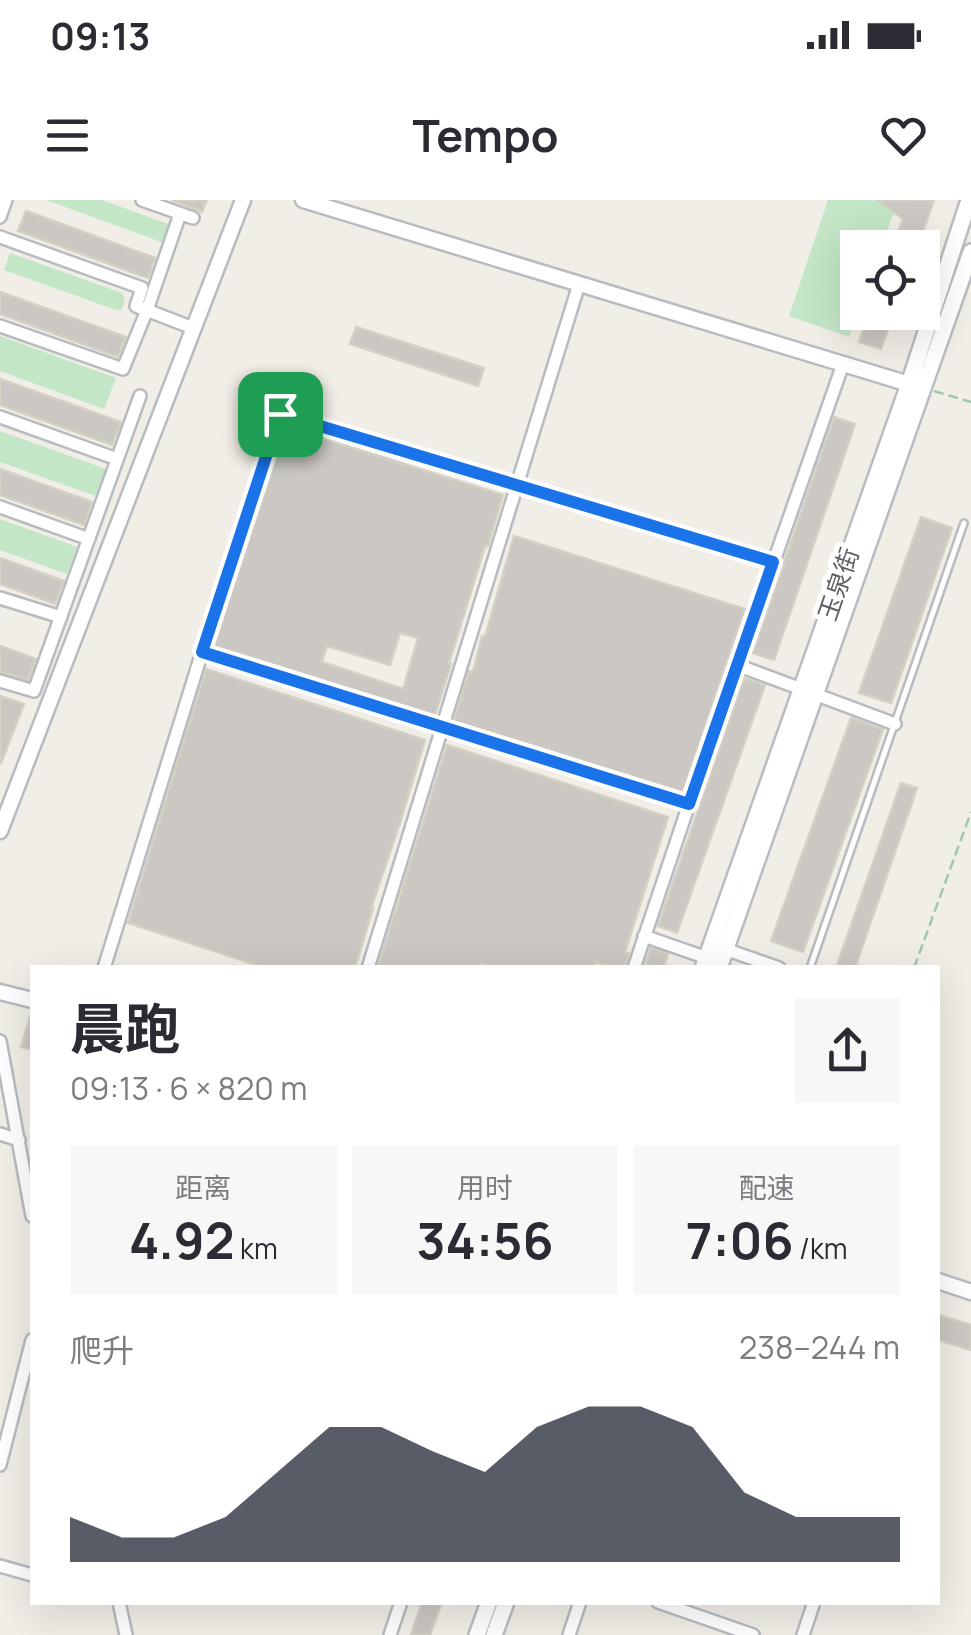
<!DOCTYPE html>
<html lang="zh">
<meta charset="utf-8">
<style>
body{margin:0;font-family:Manrope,"Noto Sans SC",sans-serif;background:#f7f7f7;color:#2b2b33;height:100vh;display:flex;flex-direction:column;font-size:38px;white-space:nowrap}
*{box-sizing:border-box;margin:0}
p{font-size:32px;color:#7c7c81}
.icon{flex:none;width:55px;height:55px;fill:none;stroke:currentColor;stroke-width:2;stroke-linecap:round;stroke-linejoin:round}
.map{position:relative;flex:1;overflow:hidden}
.details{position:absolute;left:30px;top:765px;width:910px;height:640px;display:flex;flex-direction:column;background:#fff;border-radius:0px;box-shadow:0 10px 40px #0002}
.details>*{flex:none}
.fabs{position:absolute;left:840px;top:30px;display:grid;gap:20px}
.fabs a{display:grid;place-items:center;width:100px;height:100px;border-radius:0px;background:#fff;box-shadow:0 10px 40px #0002;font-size:50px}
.pin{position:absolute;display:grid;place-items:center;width:85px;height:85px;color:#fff;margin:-42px;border-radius:20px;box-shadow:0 5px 15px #0006}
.round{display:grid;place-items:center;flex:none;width:105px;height:105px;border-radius:0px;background:#f7f7f7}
.head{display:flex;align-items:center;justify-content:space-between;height:170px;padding:0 40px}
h1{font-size:55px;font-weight:700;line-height:75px}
.stats{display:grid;grid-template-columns:repeat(3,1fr);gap:15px;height:170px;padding:10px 40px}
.stats div{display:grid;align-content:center;border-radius:0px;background:#f7f7f7;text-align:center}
.stats b{font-size:50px;font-weight:700}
.stats small{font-size:28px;font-weight:400}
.stats p{font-size:28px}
.chart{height:280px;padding:20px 40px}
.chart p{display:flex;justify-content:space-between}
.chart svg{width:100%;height:180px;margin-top:10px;fill:#111827;opacity:.7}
.status{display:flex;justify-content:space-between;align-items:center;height:70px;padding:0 50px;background:#fff;direction:ltr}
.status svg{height:28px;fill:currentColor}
header{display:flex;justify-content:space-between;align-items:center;height:130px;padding:0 40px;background:#fff;font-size:45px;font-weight:700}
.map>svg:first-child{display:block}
</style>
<div class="status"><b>09:13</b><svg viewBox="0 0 49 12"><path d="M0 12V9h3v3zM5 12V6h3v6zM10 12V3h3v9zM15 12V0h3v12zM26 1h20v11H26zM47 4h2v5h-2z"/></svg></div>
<header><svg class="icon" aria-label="menu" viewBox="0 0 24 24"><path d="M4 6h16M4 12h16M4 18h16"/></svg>Tempo<svg class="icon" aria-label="heart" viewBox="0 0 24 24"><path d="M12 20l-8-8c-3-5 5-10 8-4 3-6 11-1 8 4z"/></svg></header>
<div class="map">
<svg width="971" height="1435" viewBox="0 0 971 1435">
<rect width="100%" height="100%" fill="#f0eee6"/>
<path fill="#c3e7c6" d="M46,0H102L171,25L164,43Z
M828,0H877L894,12L881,47L858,48V113L849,137L789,116Z
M10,53L122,93C126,100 125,103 121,110H116L4,70Z
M0,136L116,178L104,209L0,171Z
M0,231L106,269L96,296L0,262Z
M0,319L77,347L67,374L0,350Z"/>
<path fill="#cbc8c3" stroke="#d4d1c4" stroke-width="2.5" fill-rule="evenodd" d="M172,0H207L202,12Z
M877,0H934L917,48H892L903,19Z
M26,11L155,58L148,78L18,31Z
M0,92L126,137L118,157L0,114Z
M870,112H894L881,149L859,142Z
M356,127L484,168L478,186L350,144Z
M0,179L121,222L112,245L0,205Z
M834,217L855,224L774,460L753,453Z
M286,227L503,295L488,346H485L459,431L449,463L451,464L435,515L214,446ZM400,433L418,438L403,489L322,462L327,446L390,465Z
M0,269L92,302L84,325L0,295Z
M921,317L952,328L891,503L859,493Z
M514,336L745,409L683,592L454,521L469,471L473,472L482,436L485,437Z
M0,358L64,381L55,404L0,384Z
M0,446L36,459L28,480L0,472Z
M206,469L425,540L399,626L371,708H373L355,768H266L128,723Z
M744,478L765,485L677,733L658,726Z
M0,496L24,504L1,563H0Z
M851,518L883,529L803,752L771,741Z
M447,545L668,617L625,752L629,753L625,768H613L595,762L594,768H495L480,763L479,768L378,767Z
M901,583L917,588L855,768H836Z
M651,748L668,754L664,765L666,768H644Z
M30,817H32V850L21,847Z
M938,1115L971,1125V1150L938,1140Z
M422,1402H442L430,1435H411Z"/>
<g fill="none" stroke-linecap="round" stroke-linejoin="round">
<defs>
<path id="service" d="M810,768L964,323"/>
<path id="minor" d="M142,0L193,18
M0,17L6,0
M0,37L142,88L136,106L193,128
M0,126L123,169L147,110L180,14
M0,217L117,259
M0,307L89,339
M0,398L61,417
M202,452L689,604L634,768
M737,465L895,524
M0,481L34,491L140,196
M689,604L843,164
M644,736L707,758
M722,748L779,768
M104,768L202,452L280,214L773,362
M368,768L579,84
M0,841L32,1016
M0,934L19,940
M0,1265L32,1140
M0,1366L32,1375
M119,1402L126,1435
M658,1402L753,1435
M390,1435L401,1402
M569,1435L580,1402
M803,1435L814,1402"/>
<path id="tertiary" d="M303,0L919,187
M0,631L243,0
M0,792L32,800
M938,1081L971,1092"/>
<path id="secondary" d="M703,768L909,184L969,0
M719,768L971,52
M477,1435L489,1402
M494,1435L506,1402"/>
</defs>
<use href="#service" stroke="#b8bbbf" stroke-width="10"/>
<use href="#minor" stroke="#b8bbbf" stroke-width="16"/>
<use href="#tertiary" stroke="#b8bbbf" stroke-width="19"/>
<use href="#secondary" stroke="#b9bcc1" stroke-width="20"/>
<path stroke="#9cc8ac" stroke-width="2.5" stroke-dasharray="10 5" stroke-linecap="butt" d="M934,191L971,202
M914,768L971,612"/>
<use href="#service" stroke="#fff" stroke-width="5"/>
<use href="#minor" stroke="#fff" stroke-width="11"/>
<use href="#tertiary" stroke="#fff" stroke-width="14"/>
<use href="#secondary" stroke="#fff" stroke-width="15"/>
</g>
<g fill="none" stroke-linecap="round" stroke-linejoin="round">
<defs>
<path id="route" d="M280,214L773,362L689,604L202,452Z"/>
</defs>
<use href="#route" stroke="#fff" stroke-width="20"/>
<use href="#route" stroke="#1a73e8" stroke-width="12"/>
</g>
<g text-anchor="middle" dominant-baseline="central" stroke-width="10" stroke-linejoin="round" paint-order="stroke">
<g font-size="25" fill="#5d6166" stroke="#fff">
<text transform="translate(838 384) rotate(-71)">玉泉街</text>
</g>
</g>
</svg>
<div class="fabs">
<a><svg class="icon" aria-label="locate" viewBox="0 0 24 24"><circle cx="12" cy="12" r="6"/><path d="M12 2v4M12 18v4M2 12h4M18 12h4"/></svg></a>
</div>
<div class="pin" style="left:280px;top:214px;background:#1e9e55"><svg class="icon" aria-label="arrive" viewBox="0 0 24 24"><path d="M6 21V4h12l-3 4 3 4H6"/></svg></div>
<section class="details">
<div class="head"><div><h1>晨跑</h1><p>09:13 · 6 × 820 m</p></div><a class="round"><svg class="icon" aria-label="share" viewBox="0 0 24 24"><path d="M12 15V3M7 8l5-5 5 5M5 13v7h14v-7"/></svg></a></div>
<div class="stats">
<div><p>距离</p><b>4.92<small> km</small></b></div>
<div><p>用时</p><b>34:56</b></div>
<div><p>配速</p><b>7:06<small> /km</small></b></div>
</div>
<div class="chart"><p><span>爬升</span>238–244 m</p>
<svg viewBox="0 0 160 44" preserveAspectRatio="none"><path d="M0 44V33L10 38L20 38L30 33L40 22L50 11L60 11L70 17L80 22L90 11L100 6L110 6L120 11L130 27L140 33L150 33L160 33V44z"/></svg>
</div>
</section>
</div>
